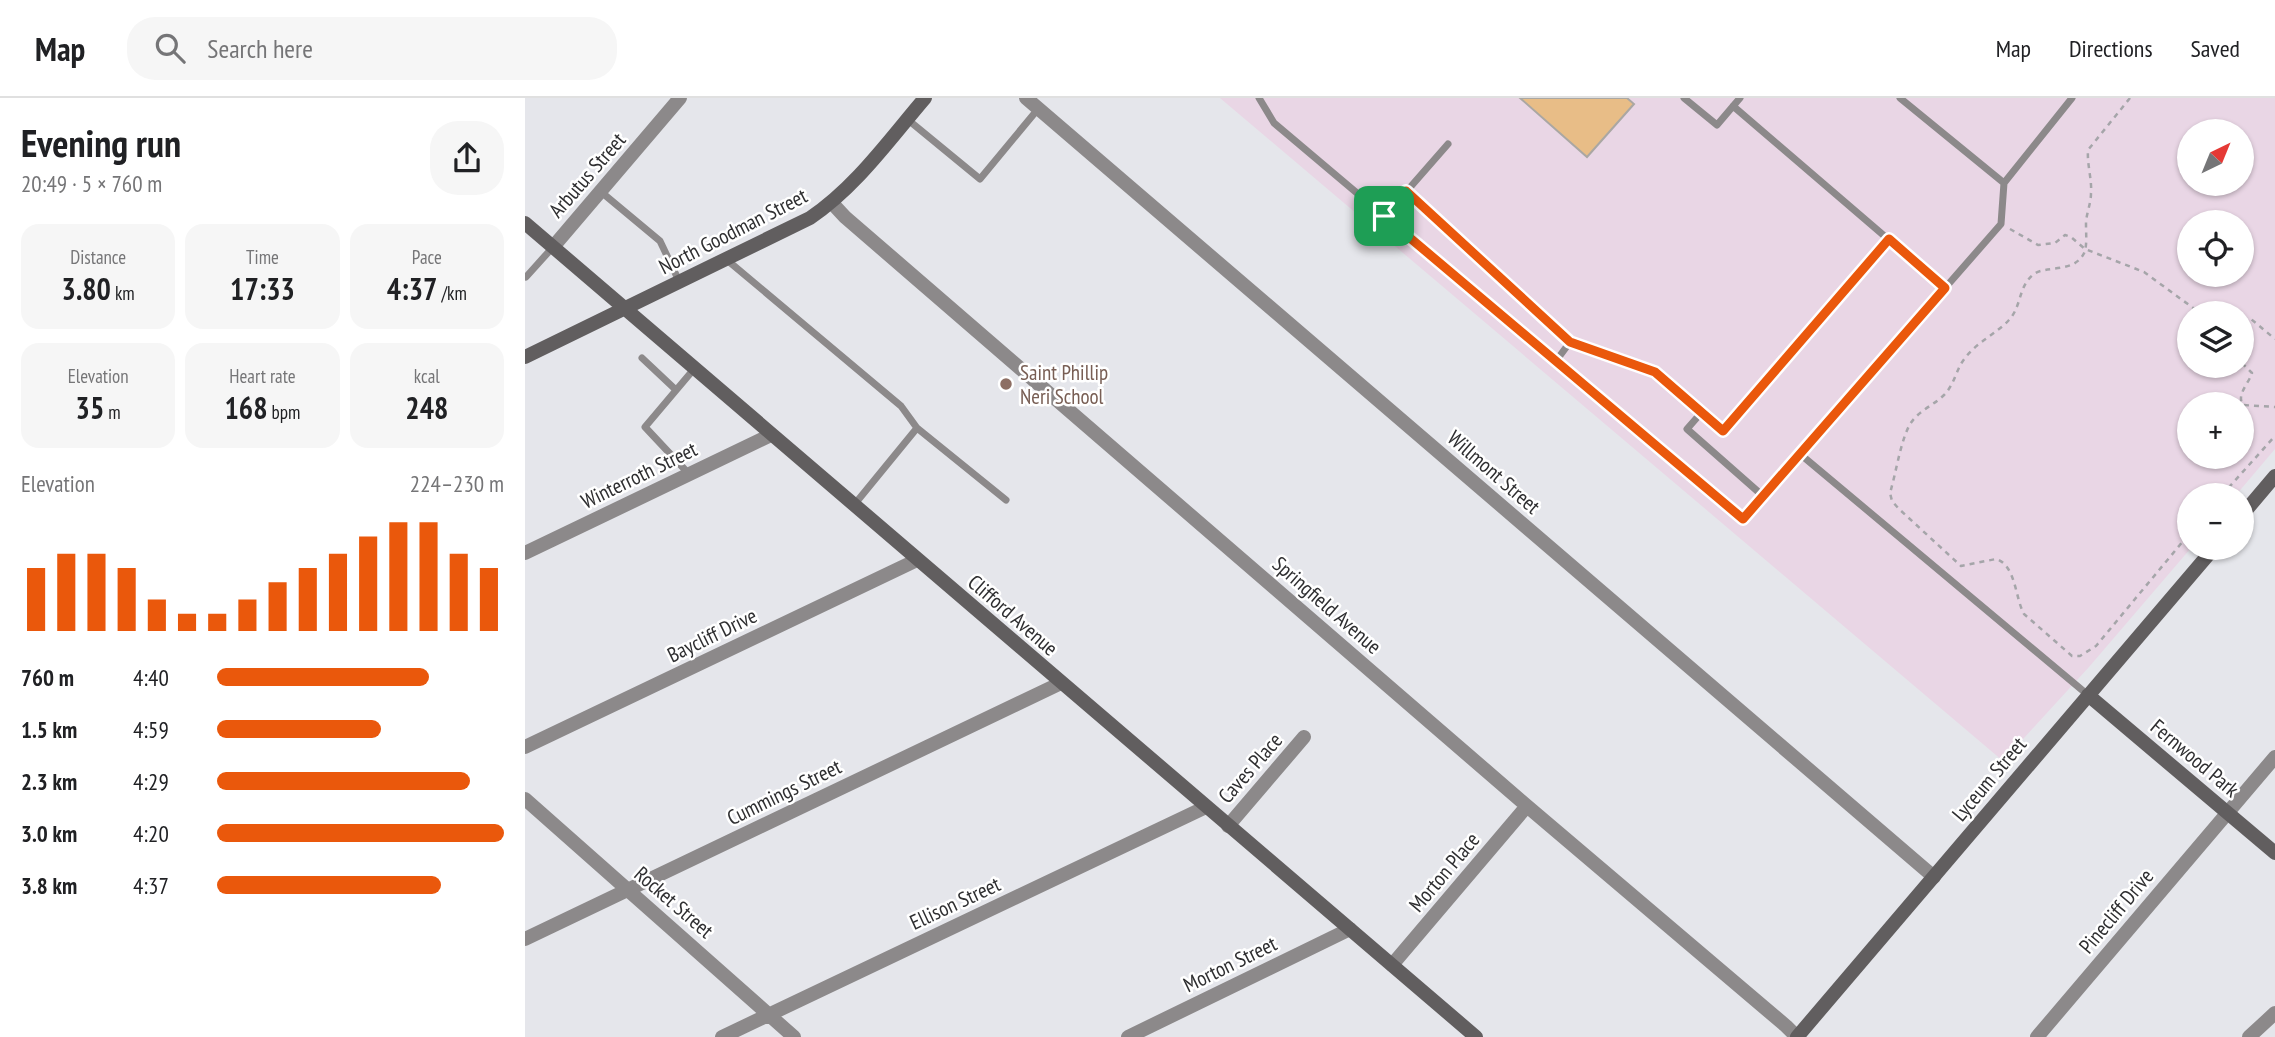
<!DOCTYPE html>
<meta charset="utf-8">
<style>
body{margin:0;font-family:"PT Sans Narrow",sans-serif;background:#f6f6f6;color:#202124;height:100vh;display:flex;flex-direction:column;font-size:26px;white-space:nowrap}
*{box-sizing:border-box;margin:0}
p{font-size:23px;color:#757577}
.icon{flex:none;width:38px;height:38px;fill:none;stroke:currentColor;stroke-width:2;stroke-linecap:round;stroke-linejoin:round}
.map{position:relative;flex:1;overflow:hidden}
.sheet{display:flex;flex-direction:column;background:#fff;width:525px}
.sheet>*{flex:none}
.needle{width:46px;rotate:43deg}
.fabs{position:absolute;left:1652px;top:21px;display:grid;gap:14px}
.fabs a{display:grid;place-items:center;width:77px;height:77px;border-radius:50%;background:#fff;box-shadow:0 2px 5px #0004;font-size:35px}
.pin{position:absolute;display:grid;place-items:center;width:60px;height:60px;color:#fff;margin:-30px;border-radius:14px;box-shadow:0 4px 10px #0006}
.round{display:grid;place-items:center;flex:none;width:74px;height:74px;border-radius:28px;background:#f6f6f6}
.summary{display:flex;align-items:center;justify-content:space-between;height:119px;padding:0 21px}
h1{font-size:38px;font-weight:800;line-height:52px}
.metrics{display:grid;grid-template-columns:repeat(3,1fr);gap:10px;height:119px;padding:7px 21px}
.metrics div{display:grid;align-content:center;border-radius:18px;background:#f6f6f6;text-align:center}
.metrics b{font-size:30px;font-weight:800}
.metrics small{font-size:19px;font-weight:400}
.metrics p{font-size:19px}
.chart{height:196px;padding:14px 21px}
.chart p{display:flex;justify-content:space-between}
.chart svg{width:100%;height:126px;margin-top:7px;stroke:#ea580c;stroke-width:6}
ul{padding:0 21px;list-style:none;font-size:23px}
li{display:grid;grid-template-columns:112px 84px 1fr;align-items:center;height:52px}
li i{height:18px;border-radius:9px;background:#ea580c}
header{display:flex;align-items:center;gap:42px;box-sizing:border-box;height:98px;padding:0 35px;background:#fff;border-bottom:2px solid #e0e0e0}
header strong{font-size:33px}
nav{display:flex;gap:38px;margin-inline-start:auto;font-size:24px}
.search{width:490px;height:63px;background:#f6f6f6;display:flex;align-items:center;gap:18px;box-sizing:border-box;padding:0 24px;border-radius:28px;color:#757577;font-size:26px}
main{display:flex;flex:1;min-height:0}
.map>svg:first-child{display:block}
</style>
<header>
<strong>Map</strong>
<div class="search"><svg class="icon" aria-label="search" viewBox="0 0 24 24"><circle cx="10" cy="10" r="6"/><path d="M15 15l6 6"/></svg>Search here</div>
<nav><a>Map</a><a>Directions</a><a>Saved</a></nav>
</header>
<main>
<section class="sheet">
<div class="summary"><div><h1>Evening run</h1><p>20:49 · 5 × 760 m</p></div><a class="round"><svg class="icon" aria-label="share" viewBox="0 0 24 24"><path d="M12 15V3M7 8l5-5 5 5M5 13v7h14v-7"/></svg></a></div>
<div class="metrics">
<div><p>Distance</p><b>3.80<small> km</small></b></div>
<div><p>Time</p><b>17:33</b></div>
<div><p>Pace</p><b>4:37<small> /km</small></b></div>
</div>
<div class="metrics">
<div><p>Elevation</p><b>35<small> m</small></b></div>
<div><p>Heart rate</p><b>168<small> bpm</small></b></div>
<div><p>kcal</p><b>248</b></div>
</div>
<div class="chart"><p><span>Elevation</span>224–230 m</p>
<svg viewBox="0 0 160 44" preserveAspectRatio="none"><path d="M5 44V22M15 44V17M25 44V17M35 44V22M45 44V33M55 44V38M65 44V38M75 44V33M85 44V27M95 44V22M105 44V17M115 44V11M125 44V6M135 44V6M145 44V17M155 44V22"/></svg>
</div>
<ul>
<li><b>760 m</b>4:40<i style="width:74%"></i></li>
<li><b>1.5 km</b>4:59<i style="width:57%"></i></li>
<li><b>2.3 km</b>4:29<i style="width:88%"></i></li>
<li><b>3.0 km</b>4:20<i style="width:100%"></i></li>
<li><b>3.8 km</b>4:37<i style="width:78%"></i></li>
</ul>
</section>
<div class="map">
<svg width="1750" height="939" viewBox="0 0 1750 939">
<rect width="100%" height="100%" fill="#e5e6eb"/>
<path fill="#e9d6e5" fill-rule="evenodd" d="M695,0H1750V351L1711,397H1664L1666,450L1564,569L1478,663ZM1664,33H1717V86H1664ZM1664,124H1717V177H1664ZM1664,215H1717V268H1664ZM1664,306H1717V359H1664Z"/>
<path fill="#e8bd87" stroke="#aaa7a3" stroke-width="2" d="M995,0H1102L1109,6L1062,59Z"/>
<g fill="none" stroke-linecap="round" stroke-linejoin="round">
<path stroke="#a5a5a9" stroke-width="2.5" stroke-dasharray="5 5" stroke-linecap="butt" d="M1605,0L1563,52C1562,67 1567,81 1566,95C1566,106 1561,116 1561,126C1561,135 1562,145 1560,153C1551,176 1521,167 1509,176C1493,188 1497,208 1484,222C1471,236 1452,244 1440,260C1431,271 1430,286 1419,297C1408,308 1392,313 1384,328C1375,346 1371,375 1365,395L1367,403L1374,411L1436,468L1471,461C1491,467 1490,500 1499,516L1547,558H1555L1571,548L1664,436
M1485,131L1513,147L1530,145L1540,137L1546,139L1560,151L1619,174L1675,215
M1717,220L1726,221L1750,241
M1717,265L1727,275C1724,285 1711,297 1718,307L1750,309
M1681,268C1690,274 1698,271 1709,268
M1697,397L1750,338"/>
<path stroke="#8c898a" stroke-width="7" d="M734,0L749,25L1218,421L1476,126L1479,85L1547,0
M1159,0L1192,27L1215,0
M1375,0L1479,85
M1208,8L1420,190
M382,21L455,81L513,11
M75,93L135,143L154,183
M881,94L923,46
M859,118L881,94L1045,244
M202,162L376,308L392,330
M1,179L28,149
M117,260L151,292
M1031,263L1045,244L1130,274L1198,333L1364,141
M1176,315L1162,331L1238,398
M1275,356L1563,597
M164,376L120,329L169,271
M329,407L392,330L481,402"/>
<path stroke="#8c898a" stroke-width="14" d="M501,0L1409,779
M307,105L320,119L1002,708L1261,928L1272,939
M28,149L155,0
M0,455L246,337
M0,649L392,462
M0,701L269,939
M703,728L779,639
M0,841L536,585
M867,867L1002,708
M197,939L681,709
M603,939L825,831
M1512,939L1750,659
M1724,939L1750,915"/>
<path stroke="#615e5f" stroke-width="14" d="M0,125L951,939
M0,259L285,120C331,89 364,42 400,0
M1717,417L1750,378
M1563,597L1750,755
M1272,939L1689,450"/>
</g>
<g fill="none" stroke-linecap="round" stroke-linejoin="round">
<defs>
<path id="route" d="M881,93L1045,244L1130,274L1198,333L1364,141L1420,190L1218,421L859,118Z"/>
</defs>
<use href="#route" stroke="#fff" stroke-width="14"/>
<use href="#route" stroke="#ea580c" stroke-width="9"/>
</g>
<circle fill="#8d6e63" stroke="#fff" stroke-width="2.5" cx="481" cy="286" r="7"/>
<g text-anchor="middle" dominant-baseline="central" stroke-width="5" stroke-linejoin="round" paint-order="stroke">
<g font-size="21" fill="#2f2f31" stroke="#fff">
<text transform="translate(62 77) rotate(-49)">Arbutus Street</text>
<text transform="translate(208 133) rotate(-27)">North Goodman Street</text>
<text transform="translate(969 374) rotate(41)">Willmont Street</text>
<text transform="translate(114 377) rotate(-26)">Winterroth Street</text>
<text transform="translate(802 507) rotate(41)">Springfield Avenue</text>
<text transform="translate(488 517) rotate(41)">Clifford Avenue</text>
<text transform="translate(187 537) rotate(-26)">Baycliff Drive</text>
<text transform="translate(1670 660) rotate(40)">Fernwood Park</text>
<text transform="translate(725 670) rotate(-49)">Caves Place</text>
<text transform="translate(1464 681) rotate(-50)">Lyceum Street</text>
<text transform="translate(259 694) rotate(-26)">Cummings Street</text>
<text transform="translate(919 774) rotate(-50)">Morton Place</text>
<text transform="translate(149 804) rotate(41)">Rocket Street</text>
<text transform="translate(430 805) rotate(-25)">Ellison Street</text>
<text transform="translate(1591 813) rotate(-50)">Pinecliff Drive</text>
<text transform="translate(705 866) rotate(-26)">Morton Street</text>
</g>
<g font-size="21" fill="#785e54" stroke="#fff" text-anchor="start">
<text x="495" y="274">Saint Phillip<tspan x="495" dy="24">Neri School</tspan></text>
</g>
</g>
</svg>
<div class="fabs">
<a><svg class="needle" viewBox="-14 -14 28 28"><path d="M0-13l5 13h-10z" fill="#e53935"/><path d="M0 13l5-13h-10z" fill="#757577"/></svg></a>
<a><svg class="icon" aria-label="locate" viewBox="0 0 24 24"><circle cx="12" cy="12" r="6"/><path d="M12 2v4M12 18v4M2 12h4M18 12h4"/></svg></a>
<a><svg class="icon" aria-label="layers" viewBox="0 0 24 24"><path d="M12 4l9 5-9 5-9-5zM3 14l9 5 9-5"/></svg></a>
<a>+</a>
<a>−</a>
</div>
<div class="pin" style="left:859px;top:118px;background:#1e9e55"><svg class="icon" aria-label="arrive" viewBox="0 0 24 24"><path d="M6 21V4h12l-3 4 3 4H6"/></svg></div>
</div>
</main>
